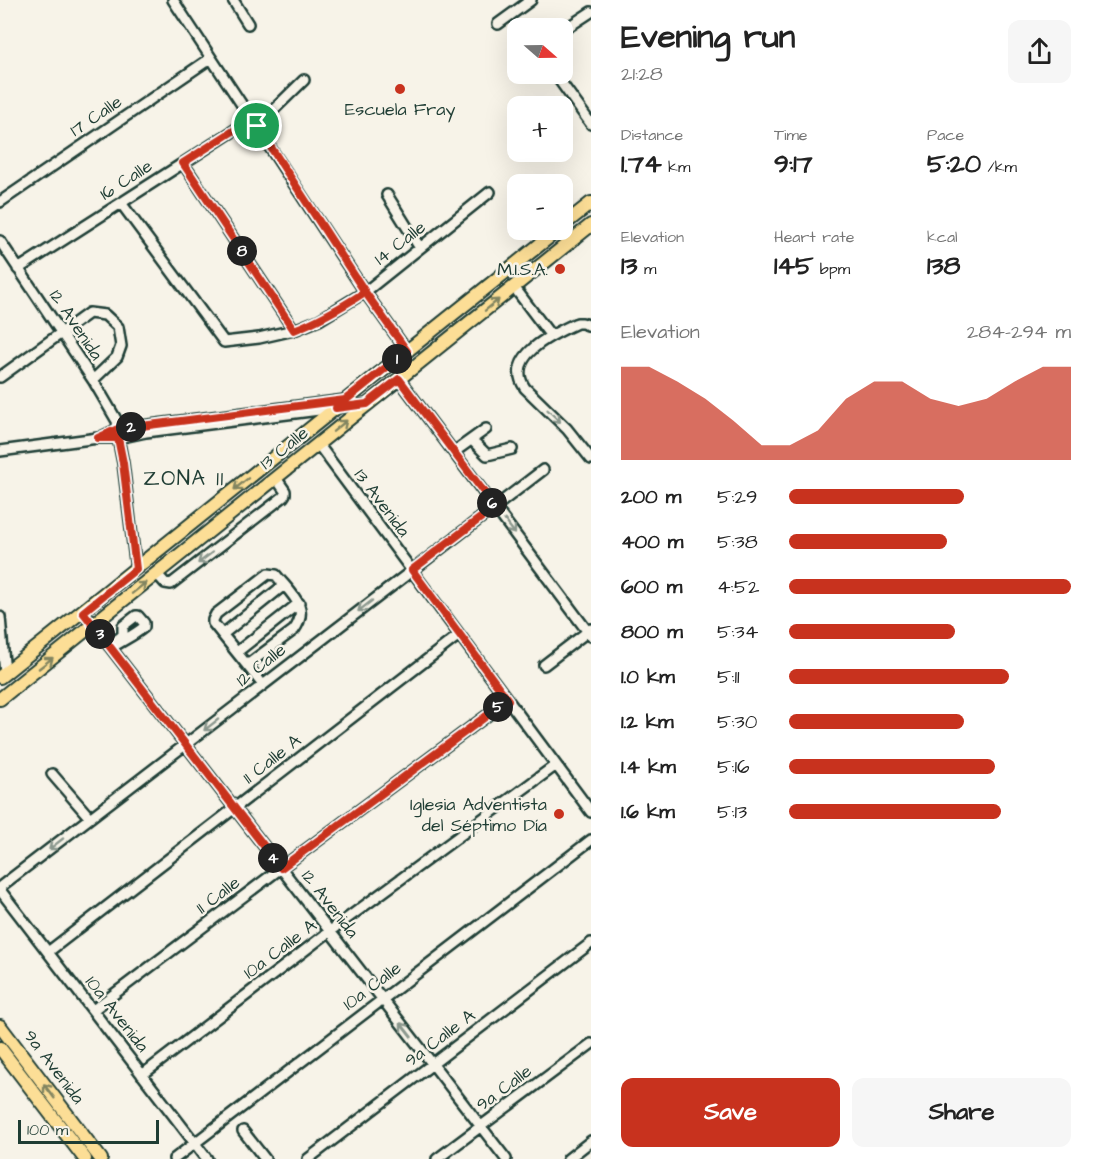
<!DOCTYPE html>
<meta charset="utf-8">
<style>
body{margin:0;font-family:"Architects Daughter",sans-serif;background:#f6f6f6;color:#222;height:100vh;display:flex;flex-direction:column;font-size:22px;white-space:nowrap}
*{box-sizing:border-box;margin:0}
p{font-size:20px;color:#767676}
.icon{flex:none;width:33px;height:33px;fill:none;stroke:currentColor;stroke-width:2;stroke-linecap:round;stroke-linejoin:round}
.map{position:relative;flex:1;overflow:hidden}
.side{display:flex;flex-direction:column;background:#fff;width:510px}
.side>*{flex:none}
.needle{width:39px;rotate:110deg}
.controls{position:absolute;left:507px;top:18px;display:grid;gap:12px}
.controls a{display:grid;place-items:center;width:66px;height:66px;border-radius:12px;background:#fff;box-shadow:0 6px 24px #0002;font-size:30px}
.scale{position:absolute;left:18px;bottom:15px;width:141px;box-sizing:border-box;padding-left:6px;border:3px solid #1f3d34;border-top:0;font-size:16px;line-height:21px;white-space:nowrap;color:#1f3d34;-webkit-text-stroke:4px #f7f3e8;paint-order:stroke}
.pin{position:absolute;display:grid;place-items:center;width:51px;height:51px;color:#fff;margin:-26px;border:3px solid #fff;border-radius:50%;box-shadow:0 2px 6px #0007}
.km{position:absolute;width:30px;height:30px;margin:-15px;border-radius:50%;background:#222;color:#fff;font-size:16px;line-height:30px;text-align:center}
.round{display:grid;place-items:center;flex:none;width:63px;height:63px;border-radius:12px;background:#f6f6f6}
.summary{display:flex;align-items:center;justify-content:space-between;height:102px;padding:0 30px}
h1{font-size:33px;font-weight:800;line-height:45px}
.stats{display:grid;grid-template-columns:repeat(3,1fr);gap:9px;height:102px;padding:6px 30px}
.stats div{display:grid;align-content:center}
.stats b{font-size:26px;font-weight:800}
.stats small{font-size:16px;font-weight:400}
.stats p{font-size:16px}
.chart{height:168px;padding:12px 30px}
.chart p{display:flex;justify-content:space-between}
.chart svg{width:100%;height:108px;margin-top:6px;fill:#c8321e;opacity:.7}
.cta{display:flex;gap:12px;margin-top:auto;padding:12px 30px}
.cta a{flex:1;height:69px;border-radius:12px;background:#c8321e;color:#fff;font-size:24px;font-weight:800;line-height:69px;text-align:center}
.cta a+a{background:#f6f6f6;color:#222}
ul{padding:0 30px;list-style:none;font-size:20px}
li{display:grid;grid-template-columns:96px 72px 1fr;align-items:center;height:45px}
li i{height:15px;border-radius:8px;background:#c8321e}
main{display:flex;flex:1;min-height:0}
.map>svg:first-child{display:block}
</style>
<main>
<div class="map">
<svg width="591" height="1159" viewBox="0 0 591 1159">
<rect width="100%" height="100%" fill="#f7f3e8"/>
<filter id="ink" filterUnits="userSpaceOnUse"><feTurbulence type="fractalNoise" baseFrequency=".0167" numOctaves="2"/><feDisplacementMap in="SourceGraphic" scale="12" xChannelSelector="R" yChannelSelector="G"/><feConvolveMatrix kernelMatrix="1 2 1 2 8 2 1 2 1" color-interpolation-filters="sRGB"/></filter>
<g filter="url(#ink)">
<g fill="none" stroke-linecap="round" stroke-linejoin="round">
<defs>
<path id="minor" d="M173,0L365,292L407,351
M233,0L248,24
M498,24L531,0
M562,31L591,12
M555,74L591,124
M257,126L304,80
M183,163L294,330
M387,195L420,248
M0,202L211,58
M121,203L224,342L259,338L294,330L319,320L365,292L490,192
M0,241L93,380L117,421L118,429
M18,269L252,119
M514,287L551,336
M591,326L582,323H577C555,333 503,356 525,388L567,429L591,459
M0,377L89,313L105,315L118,327L121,346L117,357L93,380
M399,379L591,636
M103,436L118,429L345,400
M118,438L123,463L136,569
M472,440L487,455L512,449
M318,444L591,812
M0,451L98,438H118L146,432L366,404
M454,452L486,429
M157,574L165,583L171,584L283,497L285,494V491L276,478
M83,612L506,1159
M0,617L5,674
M223,634L284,585
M109,646L123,635V626L136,616H138L144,623V627C133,636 123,640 111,648
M237,652L299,603
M247,665L294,630C311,607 290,593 276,575L268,574L216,614L213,620V623L263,685
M544,665L591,629
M52,774L90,818
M0,887L543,470
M0,890L207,1159
M48,952L459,635
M93,1010L281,868L508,700
M142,1075L330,931L556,765
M243,1131L265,1159
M174,1159L591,840
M308,1159L591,943
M437,1159L591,1044
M568,1159L591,1141"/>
<path id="major" d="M562,226L591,203
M0,677L558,230
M0,699L591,225
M0,1026L101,1159
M0,1048L85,1159"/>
</defs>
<use href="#minor" stroke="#1f3d34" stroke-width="14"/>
<use href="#major" stroke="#1f3d34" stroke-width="16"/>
<use href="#minor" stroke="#f7f3e8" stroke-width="9"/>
<use href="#major" stroke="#fcde96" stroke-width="12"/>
</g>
<defs><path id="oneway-shaft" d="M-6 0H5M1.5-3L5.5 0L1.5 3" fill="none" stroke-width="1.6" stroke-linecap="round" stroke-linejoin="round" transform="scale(1.5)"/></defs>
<g stroke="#828560">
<use href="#oneway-shaft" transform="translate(492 305) rotate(-39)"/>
<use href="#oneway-shaft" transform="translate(340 426) rotate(-39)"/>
<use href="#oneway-shaft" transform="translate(241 484) rotate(141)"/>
<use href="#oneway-shaft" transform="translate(139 588) rotate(-39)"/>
<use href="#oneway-shaft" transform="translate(46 663) rotate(-38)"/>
<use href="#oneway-shaft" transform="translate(49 1091) rotate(-127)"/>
</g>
<g stroke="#8b988e">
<use href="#oneway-shaft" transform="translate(554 416) rotate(44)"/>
<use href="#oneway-shaft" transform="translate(510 527) rotate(53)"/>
<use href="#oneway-shaft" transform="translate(205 558) rotate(142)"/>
<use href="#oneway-shaft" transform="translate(365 606) rotate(142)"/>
<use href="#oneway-shaft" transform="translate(211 725) rotate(142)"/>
<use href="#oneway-shaft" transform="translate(56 844) rotate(142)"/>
<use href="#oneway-shaft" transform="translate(406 1030) rotate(-128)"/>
</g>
</g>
<g fill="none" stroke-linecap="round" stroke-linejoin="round" filter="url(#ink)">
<defs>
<path id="route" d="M257,126L365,292L407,351L345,400L118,429L98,438H118L123,463L136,569L83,612L281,868L508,700L412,570L495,507L399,379L367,404L336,408L407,351L365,292C342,307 320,320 294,330L183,163L252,119L257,126"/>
</defs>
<use href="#route" stroke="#fff" stroke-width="12"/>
<use href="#route" stroke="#c8321e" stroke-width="8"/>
</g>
<g fill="#c8321e" stroke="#f7f3e8" stroke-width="2">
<circle cx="400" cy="89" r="6"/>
<circle cx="560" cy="269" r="6"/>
<circle cx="559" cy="814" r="6"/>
</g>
<g text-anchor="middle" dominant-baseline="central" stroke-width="5" stroke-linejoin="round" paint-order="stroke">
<g font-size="18" fill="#1f3d34" stroke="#f7f3e8" text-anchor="end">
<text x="400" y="109" text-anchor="middle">Escuela Fray</text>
<text x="548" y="269">M.I.S.A.</text>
<text x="547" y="804">Iglesia Adventista<tspan x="547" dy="21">del Séptimo Día</tspan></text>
</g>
<g font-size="18" fill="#1f3d34" stroke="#f7f3e8">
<text transform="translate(96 116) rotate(-34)">17 Calle</text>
<text transform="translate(126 180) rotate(-33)">16 Calle</text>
<text transform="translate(400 243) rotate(-38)">14 Calle</text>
<text transform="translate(76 325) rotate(56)">12 Avenida</text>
<text transform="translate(284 448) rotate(-39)">13 Calle</text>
<text transform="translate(382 503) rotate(53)">13 Avenida</text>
<text transform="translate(261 665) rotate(-38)">12 Calle</text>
<text transform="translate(272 759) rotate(-38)">11 Calle A</text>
<text transform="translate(218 895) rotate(-37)">11 Calle</text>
<text transform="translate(330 904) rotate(52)">12 Avenida</text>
<text transform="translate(280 949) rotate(-37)">10a Calle A</text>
<text transform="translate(372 986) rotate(-37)">10a Calle</text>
<text transform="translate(117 1014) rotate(52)">10a Avenida</text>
<text transform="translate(440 1038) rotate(-37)">9a Calle A</text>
<text transform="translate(54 1067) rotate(53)">9a Avenida</text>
<text transform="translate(504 1088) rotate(-37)">9a Calle</text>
</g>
<g font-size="21" letter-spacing="1.5" fill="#1f3d34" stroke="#f7f3e8">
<text x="184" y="478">ZONA 11</text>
</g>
</g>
</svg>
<div class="controls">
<a><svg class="needle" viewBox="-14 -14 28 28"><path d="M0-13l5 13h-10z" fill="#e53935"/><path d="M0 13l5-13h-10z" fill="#767676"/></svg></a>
<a>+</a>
<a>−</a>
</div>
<div class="scale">100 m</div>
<div class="pin" style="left:257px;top:126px;background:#1e9e55"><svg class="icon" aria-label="arrive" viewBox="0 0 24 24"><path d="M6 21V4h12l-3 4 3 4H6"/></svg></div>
<b class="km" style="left:397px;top:359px">1</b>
<b class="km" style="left:131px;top:427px">2</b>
<b class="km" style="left:100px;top:634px">3</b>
<b class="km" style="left:273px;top:858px">4</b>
<b class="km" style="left:498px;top:707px">5</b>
<b class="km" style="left:492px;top:503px">6</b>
<b class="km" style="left:242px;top:251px">8</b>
</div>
<section class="side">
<div class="summary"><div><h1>Evening run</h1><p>21:28</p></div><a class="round"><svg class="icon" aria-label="share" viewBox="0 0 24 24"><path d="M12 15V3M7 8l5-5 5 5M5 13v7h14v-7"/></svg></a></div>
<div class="stats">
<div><p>Distance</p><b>1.74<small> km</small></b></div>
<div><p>Time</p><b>9:17</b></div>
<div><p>Pace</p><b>5:20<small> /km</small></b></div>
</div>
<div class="stats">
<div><p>Elevation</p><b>13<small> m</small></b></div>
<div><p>Heart rate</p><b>145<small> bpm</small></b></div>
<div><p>kcal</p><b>138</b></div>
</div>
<div class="chart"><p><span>Elevation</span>284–294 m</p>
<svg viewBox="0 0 160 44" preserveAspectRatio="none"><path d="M0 44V6L10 6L20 12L30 19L40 28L50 38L60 38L70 32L80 19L90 12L100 12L110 19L120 22L130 19L140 12L150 6L160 6V44z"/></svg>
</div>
<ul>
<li><b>200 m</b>5:29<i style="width:62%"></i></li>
<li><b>400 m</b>5:38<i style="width:56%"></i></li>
<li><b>600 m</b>4:52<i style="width:100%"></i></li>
<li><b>800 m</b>5:34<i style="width:59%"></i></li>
<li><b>1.0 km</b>5:11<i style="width:78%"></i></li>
<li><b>1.2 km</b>5:30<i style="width:62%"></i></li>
<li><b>1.4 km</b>5:16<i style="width:73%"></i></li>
<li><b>1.6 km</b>5:13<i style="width:75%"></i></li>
</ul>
<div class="cta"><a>Save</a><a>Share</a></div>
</section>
</main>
